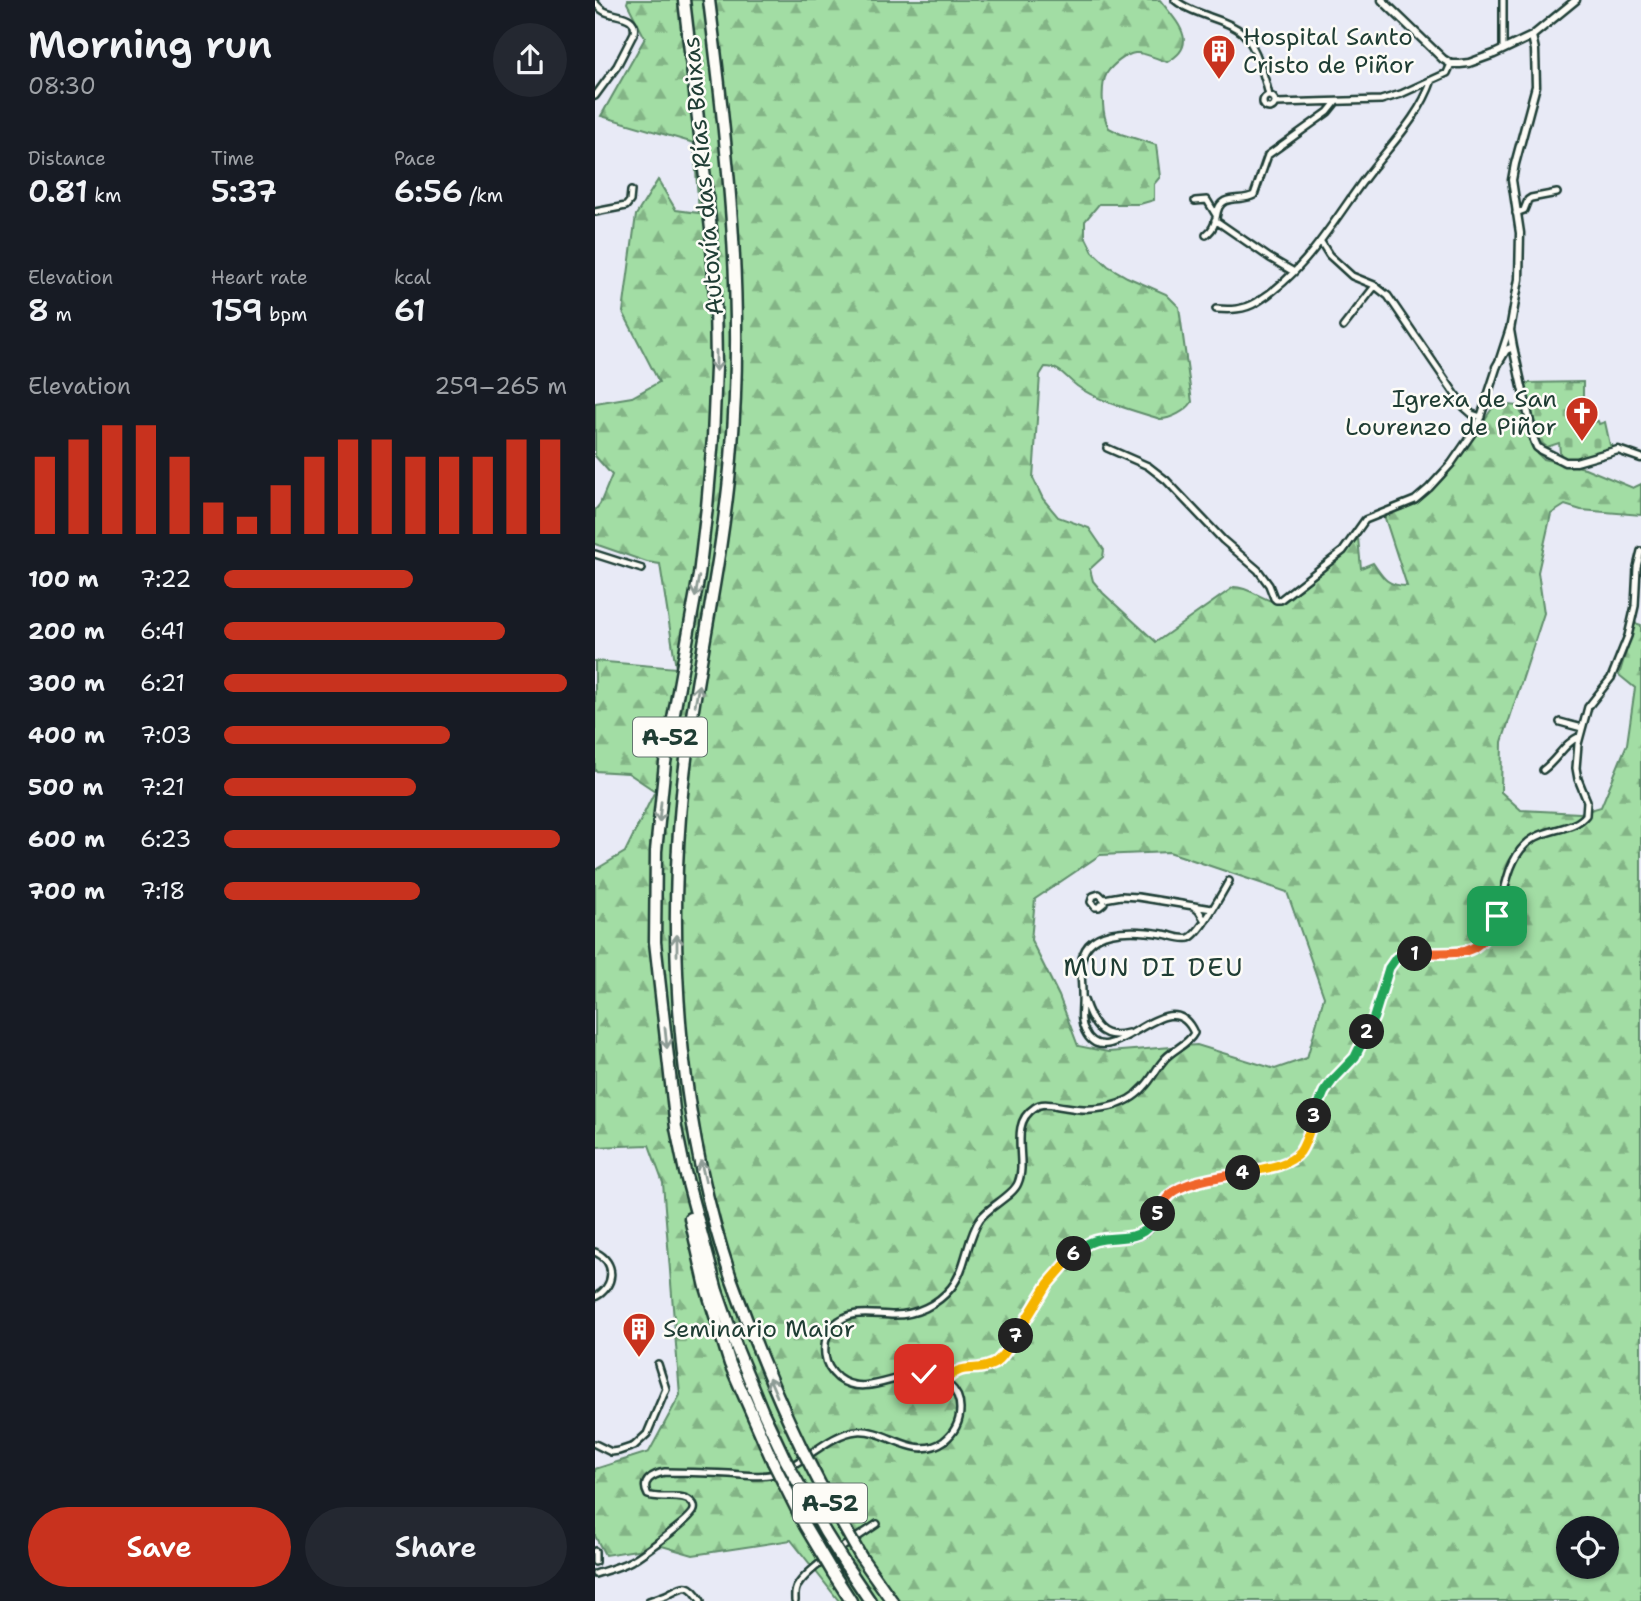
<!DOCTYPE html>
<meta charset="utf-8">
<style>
body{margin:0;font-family:"Shantell Sans",sans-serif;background:#242831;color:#f1f3f6;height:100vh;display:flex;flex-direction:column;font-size:26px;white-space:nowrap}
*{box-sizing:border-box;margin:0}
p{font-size:23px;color:#9ea1a6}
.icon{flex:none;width:38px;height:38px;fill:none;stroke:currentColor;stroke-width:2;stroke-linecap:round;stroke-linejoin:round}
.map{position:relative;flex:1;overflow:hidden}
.details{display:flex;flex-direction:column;background:#171b24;width:595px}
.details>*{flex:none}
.buttons{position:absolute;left:961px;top:1516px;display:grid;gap:14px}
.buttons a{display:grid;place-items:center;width:63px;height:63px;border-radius:50%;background:#171b24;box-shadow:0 2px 5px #0004;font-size:35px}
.pin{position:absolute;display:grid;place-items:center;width:60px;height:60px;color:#fff;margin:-30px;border-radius:14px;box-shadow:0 4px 10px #0006}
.km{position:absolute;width:35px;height:35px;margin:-18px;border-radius:50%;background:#222;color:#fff;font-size:19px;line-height:35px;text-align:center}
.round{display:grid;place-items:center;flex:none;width:74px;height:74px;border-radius:37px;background:#242831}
.overview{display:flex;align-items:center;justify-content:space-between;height:119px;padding:0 28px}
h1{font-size:38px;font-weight:600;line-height:52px}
.stats{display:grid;grid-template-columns:repeat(3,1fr);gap:10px;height:119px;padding:7px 28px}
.stats div{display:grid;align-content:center}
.stats b{font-size:30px;font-weight:600}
.stats small{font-size:19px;font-weight:400}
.stats p{font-size:19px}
.chart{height:196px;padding:14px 28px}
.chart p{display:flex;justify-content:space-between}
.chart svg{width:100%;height:126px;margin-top:7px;stroke:#c8321e;stroke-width:6}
.action{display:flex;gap:14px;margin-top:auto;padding:14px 28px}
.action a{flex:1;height:80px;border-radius:42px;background:#c8321e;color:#fff;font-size:28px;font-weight:600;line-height:80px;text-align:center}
.action a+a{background:#242831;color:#f1f3f6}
ul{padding:0 28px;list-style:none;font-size:23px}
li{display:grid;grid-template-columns:112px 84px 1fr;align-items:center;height:52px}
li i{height:18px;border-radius:9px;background:#c8321e}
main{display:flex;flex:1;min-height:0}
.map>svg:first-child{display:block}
</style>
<main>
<section class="details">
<div class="overview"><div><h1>Morning run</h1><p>08:30</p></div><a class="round"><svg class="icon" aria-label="share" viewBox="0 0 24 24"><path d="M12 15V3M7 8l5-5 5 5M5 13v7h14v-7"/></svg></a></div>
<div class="stats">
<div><p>Distance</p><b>0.81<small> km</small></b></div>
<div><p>Time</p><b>5:37</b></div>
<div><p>Pace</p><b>6:56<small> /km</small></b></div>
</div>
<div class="stats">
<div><p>Elevation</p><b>8<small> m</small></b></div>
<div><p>Heart rate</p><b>159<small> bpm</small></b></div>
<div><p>kcal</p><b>61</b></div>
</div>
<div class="chart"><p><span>Elevation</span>259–265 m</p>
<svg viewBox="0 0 160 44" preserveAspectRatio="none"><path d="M5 44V17M15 44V11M25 44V6M35 44V6M45 44V17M55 44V33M65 44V38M75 44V27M85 44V17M95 44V11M105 44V11M115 44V17M125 44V17M135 44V17M145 44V11M155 44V11"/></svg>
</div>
<ul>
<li><b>100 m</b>7:22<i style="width:55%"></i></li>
<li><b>200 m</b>6:41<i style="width:82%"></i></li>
<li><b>300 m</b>6:21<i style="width:100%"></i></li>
<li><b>400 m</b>7:03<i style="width:66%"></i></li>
<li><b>500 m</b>7:21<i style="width:56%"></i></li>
<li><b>600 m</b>6:23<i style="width:98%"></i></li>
<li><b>700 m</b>7:18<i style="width:57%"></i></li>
</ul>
<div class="action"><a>Save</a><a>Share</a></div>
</section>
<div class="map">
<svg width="1046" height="1601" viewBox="0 0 1046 1601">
<defs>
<pattern id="forest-firs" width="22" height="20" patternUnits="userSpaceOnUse" patternTransform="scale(1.75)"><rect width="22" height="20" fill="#a2dda4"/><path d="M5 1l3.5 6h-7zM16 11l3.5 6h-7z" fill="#83b486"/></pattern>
<pattern id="cemetery-stones" width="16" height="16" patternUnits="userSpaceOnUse" patternTransform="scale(1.75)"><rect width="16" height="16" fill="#a2dda4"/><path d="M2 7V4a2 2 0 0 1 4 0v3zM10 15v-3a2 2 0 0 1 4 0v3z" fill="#83b486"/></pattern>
</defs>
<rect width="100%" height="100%" fill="#e8eaf6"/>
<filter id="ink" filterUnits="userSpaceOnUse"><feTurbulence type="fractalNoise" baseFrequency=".0143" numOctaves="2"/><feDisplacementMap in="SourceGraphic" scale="14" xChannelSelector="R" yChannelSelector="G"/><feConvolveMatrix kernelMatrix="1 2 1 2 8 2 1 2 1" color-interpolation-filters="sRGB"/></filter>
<g filter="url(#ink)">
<path fill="url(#forest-firs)" stroke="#608d6c" stroke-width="2" fill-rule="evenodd" d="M33,0H565C581,21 606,44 572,62C562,59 550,52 540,53C531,54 517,65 512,73C505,85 507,116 514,128L526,134L561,145L565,177L559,184V200L545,204H504L490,221V236L498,252L513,266L532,277L571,294L584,307L597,402C591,411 576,419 565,419C540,411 502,401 482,386C469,376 466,367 450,367L445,375L438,478L448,499L463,517L494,528L509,550L508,557L495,569L498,581L508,593L561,642L639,587C655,587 670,602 687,604L743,559L763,538L766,568L778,563C788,578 792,586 812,586L789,515C797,512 807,510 815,506C849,489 879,435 900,404L924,406L936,445L939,450L948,459L990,468L1038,488L1046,484V515L986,510L970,505L956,514L943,572L949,613L907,742L906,792L926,810L985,813L1006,807L1032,744L1040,688L1024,675L1040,623L1046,625V1601H244L196,1540L98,1555L67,1546L10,1555L0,1536V1469L54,1452L85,1395L68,1183L54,1145L0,1147V870L30,852L60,791L33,773L0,771V661L81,668L65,564L52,562L0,544V510L5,504L17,475L0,456V403L37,397L64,382L28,312L41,215L63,180L81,210L104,213L99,143L6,116L50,38L32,3ZM574,852L692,892L729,997L712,1058L680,1069L602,1045L513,1052L483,1046L464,996L436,940L440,899L505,855ZM973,1528H1012V1566H973Z"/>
<path fill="url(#cemetery-stones)" stroke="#608d6c" stroke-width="2" d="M988,382V425L1003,421L1004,424L1010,422L1015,445H1017V448C1008,451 973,465 966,455C964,452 965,447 964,443L952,447L944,441L930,383Z"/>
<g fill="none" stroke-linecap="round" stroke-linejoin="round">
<defs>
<path id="minor" d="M580,0C590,9 603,12 615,17C645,27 654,33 665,64C668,74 672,85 674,96
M0,3C3,6 5,9 9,11C20,17 43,14 39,33L22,66L0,96
M908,49V0
M668 102a6 6 0 1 1 12 0a6 6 0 1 1-12 0Z
M681,103L786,100L806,94L852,73L856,64
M600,201L612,200L621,215
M0,212L31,206L35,201L36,191
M921,213L929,210L933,200L936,198L962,193
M620,220L675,258L699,272
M611,235C614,232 616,231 618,227C623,218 620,206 630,201C639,197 650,200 659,195L673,155L733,112L741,102
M726,242L734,255L757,276L779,285L793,296L869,407L877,414L886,417
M621,309C636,310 649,310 662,302C711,272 738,221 771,177C795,145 824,118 837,80
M748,327L780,286
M512,448L553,466L571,480L628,540L663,570L674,585L679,598L681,600H685L748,551L770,520L820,500L834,488L856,464L883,425L915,327
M0,554L47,569
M965,722L987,728
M948,770C962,760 969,743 985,736
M509,899V903L504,907H500L496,902L498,896L504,894L509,899L526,896L543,897L617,909
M598,906L604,911L610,921
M489,1000C497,1023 505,1041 533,1033
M0,1252C22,1262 20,1287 0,1297
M350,1381C352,1379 354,1376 357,1373C370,1363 390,1372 402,1361C410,1354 416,1344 421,1335C441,1306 457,1272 484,1249C505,1231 530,1245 550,1232C565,1221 565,1199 581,1189C614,1171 684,1179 707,1149C714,1129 720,1107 731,1089C737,1079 748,1071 756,1062C766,1050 772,1033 778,1019C785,1003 789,964 805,956C827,945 866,963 887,942C913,915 904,871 930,845C948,827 978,832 991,815L992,801L983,779L981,768L983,744L993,707L1016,678L1033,636L1040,606L1042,567L1046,551
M0,1444L16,1452L24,1451L39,1446L52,1434L71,1389L63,1364
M0,1551V1562
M0,1574C12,1570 25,1567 36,1561C46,1555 97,1519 99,1510C100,1506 98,1503 95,1501C86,1493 65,1500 53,1495C45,1481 58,1474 70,1472C91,1472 113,1473 134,1474C150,1475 167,1478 182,1473C209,1463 236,1433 262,1431C292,1428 319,1462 349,1441C359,1433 365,1422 365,1409C365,1400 361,1391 354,1385C322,1353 277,1404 243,1378C236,1372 231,1364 230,1355C229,1345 231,1333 239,1325C256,1308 278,1315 299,1315C321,1315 342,1305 356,1288C372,1268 371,1240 385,1219C394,1206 418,1196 423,1183C433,1161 413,1125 439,1108C448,1101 460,1106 470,1107C497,1112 530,1109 549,1087C557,1079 561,1069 568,1061C576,1050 593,1045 599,1033C575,976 513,1080 490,1031C484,1020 488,1007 487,994C487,985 486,976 486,967C487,926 538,929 568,934C576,935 586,940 594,938C605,934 627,893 634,881
M54,1601C59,1599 66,1597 71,1595C89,1586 93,1580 106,1601
M200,1601C200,1595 199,1590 203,1585C215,1566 262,1538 282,1524"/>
<path id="tertiary" d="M787,0L848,59L856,64H865L874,63L899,54L937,36L981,0
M937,36L940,50L941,86L920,164L917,180L925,233L924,279L915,330L918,347L939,440L942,447L946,450L970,462H981L1023,450L1046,458
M901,367L911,350L918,347"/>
<path id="motorway" d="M89,0L116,229L120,299L121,368L118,438L112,507L104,575L70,763L61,851L60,942L81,1128L90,1172L122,1291L142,1349L167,1410L190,1459
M114,0C133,153 150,303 136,458C126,578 94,696 85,817C73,969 87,1133 136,1278C157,1336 180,1393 207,1449
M95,1218L111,1287L135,1364L178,1462
M266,1557L297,1601
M250,1564L275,1601
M238,1573L256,1601"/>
</defs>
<use href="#minor" stroke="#1f3d34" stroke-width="10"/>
<use href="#tertiary" stroke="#1f3d34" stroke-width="11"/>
<use href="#motorway" stroke="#1f3d34" stroke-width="15"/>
<use href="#minor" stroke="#fdfcf7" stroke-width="5"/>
<use href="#tertiary" stroke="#fdfcf7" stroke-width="6"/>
<use href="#motorway" stroke="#fdfcf7" stroke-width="10"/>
<defs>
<path id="motorway-bridge" d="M207,1449L225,1484L266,1557
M190,1459L230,1532L250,1564
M178,1462L210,1526L238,1573"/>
</defs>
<use href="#motorway-bridge" stroke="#1f3d34" stroke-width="15" stroke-linecap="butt"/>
<use href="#motorway-bridge" stroke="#fdfcf7" stroke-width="10"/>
</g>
<defs><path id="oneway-shaft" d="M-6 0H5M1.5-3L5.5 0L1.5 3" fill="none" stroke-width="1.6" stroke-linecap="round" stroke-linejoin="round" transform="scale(1.75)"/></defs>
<g stroke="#8e9c96">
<use href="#oneway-shaft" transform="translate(121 361) rotate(90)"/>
<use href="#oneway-shaft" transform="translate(102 587) rotate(100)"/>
<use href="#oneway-shaft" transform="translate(102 695) rotate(-80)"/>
<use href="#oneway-shaft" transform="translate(65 812) rotate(96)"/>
<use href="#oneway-shaft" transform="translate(82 945) rotate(-90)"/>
<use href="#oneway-shaft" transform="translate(71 1038) rotate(84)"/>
<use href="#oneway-shaft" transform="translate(108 1171) rotate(-103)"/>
<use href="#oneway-shaft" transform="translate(178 1387) rotate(-113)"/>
</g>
</g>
<g fill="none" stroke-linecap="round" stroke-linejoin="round" filter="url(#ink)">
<defs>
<path id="split-1" d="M820,954C863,950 882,963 902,916"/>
<path id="split-2" d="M772,1032L779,1017L794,968L801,958L806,956L820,954"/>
<path id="split-3" d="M719,1116L729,1092L737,1081L760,1057L772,1032"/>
<path id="split-4" d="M648,1173C666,1169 693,1167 705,1152C712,1142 715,1127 719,1116"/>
<path id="split-5" d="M563,1214C567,1207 569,1200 575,1195C590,1180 628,1177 648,1173"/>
<path id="split-6" d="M479,1254C510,1222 540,1256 563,1214"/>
<path id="split-7" d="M421,1336L453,1284L479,1254"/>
<path id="split-8" d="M329,1374L343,1378L350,1381C367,1362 377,1373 396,1365C407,1361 414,1345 421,1336"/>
</defs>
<use href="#split-1" stroke="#fff" stroke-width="14"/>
<use href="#split-2" stroke="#fff" stroke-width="14"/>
<use href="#split-3" stroke="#fff" stroke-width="14"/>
<use href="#split-4" stroke="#fff" stroke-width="14"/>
<use href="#split-5" stroke="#fff" stroke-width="14"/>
<use href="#split-6" stroke="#fff" stroke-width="14"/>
<use href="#split-7" stroke="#fff" stroke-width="14"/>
<use href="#split-8" stroke="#fff" stroke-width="14"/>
<use href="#split-1" stroke="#f0652b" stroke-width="9"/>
<use href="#split-2" stroke="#22a559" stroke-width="9"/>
<use href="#split-3" stroke="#22a559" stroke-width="9"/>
<use href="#split-4" stroke="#f5b400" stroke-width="9"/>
<use href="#split-5" stroke="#f0652b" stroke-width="9"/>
<use href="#split-6" stroke="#22a559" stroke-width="9"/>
<use href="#split-7" stroke="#f5b400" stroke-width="9"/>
<use href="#split-8" stroke="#f5b400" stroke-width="9"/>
</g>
<defs>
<symbol id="building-pin" viewBox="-11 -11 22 30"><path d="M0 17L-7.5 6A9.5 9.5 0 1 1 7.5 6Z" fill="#c8321e" stroke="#fdfcf7"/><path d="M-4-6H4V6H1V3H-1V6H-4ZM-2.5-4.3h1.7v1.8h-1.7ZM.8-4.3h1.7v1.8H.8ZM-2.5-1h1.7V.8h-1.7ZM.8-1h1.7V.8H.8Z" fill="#fff"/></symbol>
<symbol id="church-pin" viewBox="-11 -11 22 30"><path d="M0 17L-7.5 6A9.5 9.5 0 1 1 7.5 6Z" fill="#c8321e" stroke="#fdfcf7"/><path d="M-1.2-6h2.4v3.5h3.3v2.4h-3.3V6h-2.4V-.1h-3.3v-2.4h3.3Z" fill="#fff"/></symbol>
</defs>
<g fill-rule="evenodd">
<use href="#building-pin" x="605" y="32" width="38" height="52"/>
<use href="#church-pin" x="968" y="394" width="38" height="52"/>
<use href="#building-pin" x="25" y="1310" width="38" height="52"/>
</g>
<g text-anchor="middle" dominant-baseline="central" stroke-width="5" stroke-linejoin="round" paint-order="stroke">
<g fill="#fdfcf7" stroke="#62766e" stroke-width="2">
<rect x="38" y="717.5" width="74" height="39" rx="5"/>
<rect x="198" y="1483.5" width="74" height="39" rx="5"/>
</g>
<g font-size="23" font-weight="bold" fill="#1f3d34">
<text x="75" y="737">A-52</text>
<text x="235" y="1503">A-52</text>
</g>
<g font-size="24" fill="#1f3d34" stroke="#fdfcf7" text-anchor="start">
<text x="648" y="37">Hospital Santo<tspan x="648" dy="28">Cristo de Piñor</tspan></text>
<text x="962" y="399" text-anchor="end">Igrexa de San<tspan x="962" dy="28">Lourenzo de Piñor</tspan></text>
<text x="68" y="1329">Seminario Maior</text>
</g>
<g font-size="24" fill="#1f3d34" stroke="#fdfcf7">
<text transform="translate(108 176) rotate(-95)">Autovía das Rías Baixas</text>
</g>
<g font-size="26" letter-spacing="2" fill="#1f3d34" stroke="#fdfcf7">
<text x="559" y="966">MUN DI DEU</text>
</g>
</g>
</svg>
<div class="buttons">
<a><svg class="icon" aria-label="locate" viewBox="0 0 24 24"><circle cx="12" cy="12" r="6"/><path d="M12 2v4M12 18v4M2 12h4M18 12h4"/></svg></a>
</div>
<div class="pin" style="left:902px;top:916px;background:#1e9e55"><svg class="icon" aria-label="arrive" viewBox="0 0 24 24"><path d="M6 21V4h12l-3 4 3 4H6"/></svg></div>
<div class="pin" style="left:329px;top:1374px;background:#d93025"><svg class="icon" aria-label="check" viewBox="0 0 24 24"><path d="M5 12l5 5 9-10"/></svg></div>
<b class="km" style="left:820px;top:954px">1</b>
<b class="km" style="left:772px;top:1032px">2</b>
<b class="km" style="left:719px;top:1116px">3</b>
<b class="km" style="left:648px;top:1173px">4</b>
<b class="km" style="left:563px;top:1214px">5</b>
<b class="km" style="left:479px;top:1254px">6</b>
<b class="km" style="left:421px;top:1336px">7</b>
</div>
</main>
